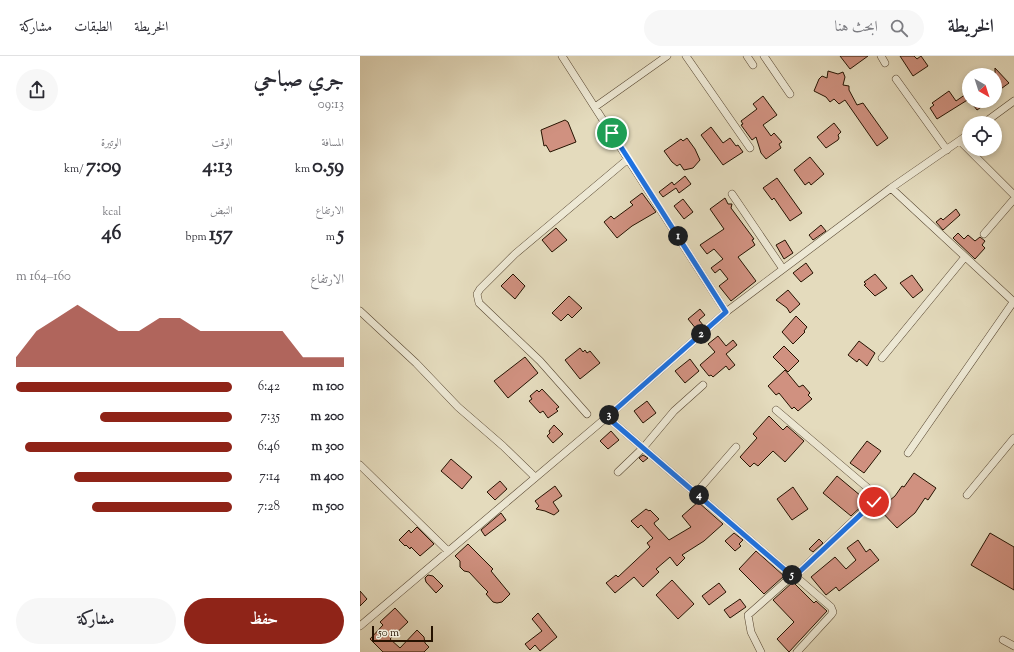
<!DOCTYPE html>
<html lang="ar">
<meta charset="utf-8">
<style>
body{margin:0;font-family:"Sorts Mill Goudy",Amiri,serif;background:#f7f7f7;color:#2b2b33;direction:rtl;height:100vh;display:flex;flex-direction:column;font-size:15px;white-space:nowrap}
*{box-sizing:border-box;margin:0}
p{font-size:13px;color:#7c7c81}
.icon{flex:none;width:22px;height:22px;fill:none;stroke:currentColor;stroke-width:2;stroke-linecap:round;stroke-linejoin:round}
.map{position:relative;flex:1;overflow:hidden;direction:ltr}
.details{display:flex;flex-direction:column;background:#fff;width:360px}
.details>*{flex:none}
.needle{width:26px;rotate:141deg}
.controls{position:absolute;left:602px;top:12px;display:grid;gap:8px}
.controls a{display:grid;place-items:center;width:40px;height:40px;border-radius:50%;background:#fff;box-shadow:0 2px 6px #0003;font-size:20px}
.scale{position:absolute;left:12px;bottom:10px;width:61px;box-sizing:border-box;padding-left:4px;border:2px solid #251200;border-top:0;font-size:11px;line-height:14px;white-space:nowrap;color:#251200;-webkit-text-stroke:3px #ede8d4;paint-order:stroke}
.pin{position:absolute;display:grid;place-items:center;width:34px;height:34px;color:#fff;margin:-17px;border:2px solid #fff;border-radius:50%;box-shadow:0 1px 4px #0007}
.km{position:absolute;width:20px;height:20px;margin:-10px;border-radius:50%;background:#222;color:#fff;font-size:11px;line-height:20px;text-align:center}
.round{display:grid;place-items:center;flex:none;width:42px;height:42px;border-radius:21px;background:#f7f7f7}
.summary{display:flex;align-items:center;justify-content:space-between;height:68px;padding:0 16px}
h1{font-size:22px;font-weight:700;line-height:30px}
.figures{display:grid;grid-template-columns:repeat(3,1fr);gap:6px;height:68px;padding:4px 16px}
.figures div{display:grid;align-content:center}
.figures b{font-size:20px;font-weight:700}
.figures small{font-size:11px;font-weight:400}
.figures p{font-size:11px}
.chart{height:112px;padding:8px 16px}
.chart p{display:flex;justify-content:space-between}
.chart svg{width:100%;height:72px;margin-top:4px;fill:#8f2418;opacity:.7}
.cta{display:flex;gap:8px;margin-top:auto;padding:8px 16px}
.cta a{flex:1;height:46px;border-radius:24px;background:#8f2418;color:#fff;font-size:16px;font-weight:700;line-height:46px;text-align:center}
.cta a+a{background:#f7f7f7;color:#2b2b33}
ul{padding:0 16px;list-style:none;font-size:13px}
li{display:grid;grid-template-columns:64px 48px 1fr;align-items:center;height:30px}
li i{height:10px;border-radius:5px;background:#8f2418}
header{display:flex;align-items:center;gap:24px;box-sizing:border-box;height:56px;padding:0 20px;background:#fff;border-bottom:1px solid #e1e1e2}
header strong{font-size:19px}
nav{display:flex;gap:22px;margin-inline-start:auto;font-size:14px}
.search{width:280px;height:36px;background:#f7f7f7;display:flex;align-items:center;gap:10px;box-sizing:border-box;padding:0 14px;border-radius:22px;color:#7c7c81;font-size:15px}
main{display:flex;flex:1;min-height:0}
.map>svg:first-child{display:block}
</style>
<header>
<strong>الخريطة</strong>
<div class="search"><svg class="icon" aria-label="search" viewBox="0 0 24 24"><circle cx="10" cy="10" r="6"/><path d="M15 15l6 6"/></svg>ابحث هنا</div>
<nav><a>الخريطة</a><a>الطبقات</a><a>مشاركة</a></nav>
</header>
<main>
<div class="map">
<svg width="654" height="596" viewBox="0 0 654 596">
<rect width="100%" height="100%" fill="#e4dbbd"/>
<filter id="stains"><feTurbulence type="fractalNoise" baseFrequency=".005" numOctaves="4"/><feColorMatrix values="0 0 0 0 .2 0 0 0 0 .09 0 0 0 0 .02 0 0 0 .5 -.17"/></filter>
<radialGradient id="worn" r=".72"><stop offset=".6" stop-color="#630" stop-opacity="0"/><stop offset="1" stop-color="#630" stop-opacity=".3"/></radialGradient>
<path fill="#d09180" stroke="#251200" d="M480,0H508L490,13Z
M540,0H554L557,3L561,0L568,10L553,20Z
M635,12L649,27L638,35L635,31Z
M468,15L478,18L483,16L485,21L483,29L489,30V34L497,49L503,47L528,82L517,90L485,44L479,48L474,43L470,46L466,41L454,35L459,23L462,20L467,22Z
M589,35L596,45L609,36V43L577,63L570,52L574,49L572,47Z
M403,40L417,59L403,69L411,80L414,77L422,86L419,88L421,92L406,103L401,97L396,81L392,84L381,69L383,68L381,65L397,53L393,48Z
M610,45H630L617,54Z
M205,64L208,66L216,86L190,96L186,89L184,90L181,74Z
M474,67L481,76L478,79L479,82L478,84L466,92L457,81Z
M351,71L363,87L370,82L376,90L378,89L383,96L363,109L341,79Z
M327,82L335,93L340,104L333,112L324,114L320,108L317,110L312,106L304,95L321,83L323,85Z
M450,101L464,118L451,129L449,126L445,129L434,114Z
M325,120L331,128L319,137L316,132L303,141L299,136L312,126L314,129Z
M417,122L442,157L430,165L414,142L412,144L403,132Z
M282,137L296,156L272,170L257,182L244,166L251,160L254,163L273,149L270,146Z
M365,142L368,148H372L371,152L394,183L392,184L395,189L378,201L396,225L371,245L359,230L368,223L360,213L355,217L351,212L363,203L354,193L347,198L340,189L364,173L350,153Z
M323,143L333,156L324,163L314,150Z
M596,153L600,159L583,174L576,166L581,162L583,164Z
M461,169L466,175L453,184L449,179Z
M196,172L207,184L192,196L182,184Z
M598,177L604,183L608,179L615,185L620,181L625,185L622,189L625,192L615,203L593,182Z
M425,184L433,197L424,203L416,189Z
M446,207L453,217L441,226L433,217Z
M153,218L165,230L155,243L141,230Z
M515,218L527,232L515,240L504,229L506,228L504,226Z
M552,219L563,234L553,242L540,227Z
M428,234L440,248L430,257L427,252L416,244Z
M209,240L222,252L212,262L208,258L201,265L192,257Z
M340,253L345,259L339,264L343,269L337,274L328,263Z
M436,260L447,271L444,275L445,276L433,288L422,276Z
M358,280L366,290L373,284L377,289L366,298L375,309L369,314L366,310L353,321L351,319L349,320L340,309L355,296L348,288Z
M499,285L515,297L507,310L499,303L497,306L488,299Z
M424,290L439,305L428,316L413,301Z
M220,292L223,296L225,294L227,297L230,295L240,307L220,323L205,304Z
M165,301L178,317L148,342L134,325Z
M330,303L339,315L325,327L315,315Z
M425,314L439,331L443,329L450,337L448,339L452,343L438,355L434,351L432,353L419,337L416,339L408,330Z
M182,333L199,351L196,353L198,355L188,362L183,355L180,357L169,345L172,343L170,340L177,334L179,336Z
M287,345L296,357L283,367L274,355Z
M409,360L423,374L427,370L444,385L425,406L413,395L398,410L394,407L390,411L380,401L397,382L393,378Z
M194,369L203,378L193,387L187,380L190,377L189,375Z
M251,375L259,384L248,393L240,385Z
M507,385L521,395L504,417L490,407Z
M283,399L288,402L283,406L279,402Z
M91,403L112,421L102,433L81,415Z
M554,417L576,432L568,444L565,442L555,457L537,472L519,453L535,440L542,430L544,431Z
M477,420L507,445L491,460L463,437Z
M140,425L147,433L135,444L127,436Z
M195,430L202,440L193,446L199,455L194,459L185,455L176,453L179,450L175,445Z
M433,431L448,453L432,464L417,443Z
M338,446L363,468L344,485L322,499L325,502L317,510L310,501L296,513L299,516L283,531L274,521L255,537L246,527L256,519L258,521L290,491L287,487L293,482L281,469L278,472L271,465L286,453L289,455L290,454L299,463L294,467L295,469L309,484L331,471L322,460Z
M141,457L146,464L125,480L121,474Z
M57,471L74,488L60,500L51,491L50,493L46,489L45,490L39,484L49,474L51,477Z
M374,477L383,484L379,488L381,490L375,495L365,485Z
M630,477L654,491V534L611,509Z
M459,483L463,487L453,496L449,493Z
M498,484L506,496L510,493L519,504L479,535L476,531L466,539L451,521L475,501L486,513L496,504L487,492Z
M108,488L133,513L131,515L150,538L142,546L137,547L133,546L126,538L128,536L123,531L109,516L104,515L100,511V505L95,500Z
M396,495L424,520L404,538L379,513Z
M68,519L73,520L83,530L76,537L66,526L65,522Z
M312,524L334,548L318,563L296,539Z
M433,526L454,547L456,545L467,555L429,596L417,583L434,566L413,544Z
M359,527L366,536L349,549L342,540Z
M0,535L7,543L0,550Z
M380,543L386,551L370,562L364,554Z
M35,552L48,566L30,583L40,592L57,574L64,581L65,587L69,591L64,596H23L10,583L23,569L20,566Z
M178,557L197,581L180,595L175,589L170,594L165,588L182,575L172,563Z"/>
<g fill="none" stroke-linecap="round" stroke-linejoin="round">
<defs>
<path id="street" d="M202,0L366,256
M326,0L390,92
M387,0L393,9
M404,0L430,38
M521,0L525,7
M536,23L587,94
M235,51L307,0
M624,67L654,45
M600,85L654,139
M531,132L654,246
M372,138L423,213
M624,178L654,143
M0,255L56,307L98,351L143,390L175,421
M522,302L605,201
M416,354L516,439L514,445L435,520
M227,358L180,305L119,247L117,238L120,233L155,198L268,103
M247,361L432,520H435L471,551L473,556L471,559L437,596
M548,397L654,245
M0,409L88,495
M258,416L283,392L314,355L343,329
M336,437L376,391
M607,439L654,382
M0,570L247,361L366,256L531,132L609,78
M643,584L654,590
M401,596L391,576L388,559L432,520"/>
</defs>
<use href="#street" stroke="#55442f" stroke-width="8"/>
<use href="#street" stroke="#ede8d4" stroke-width="7"/>
</g>
<g fill="none" stroke-linecap="round" stroke-linejoin="round">
<defs>
<path id="route" d="M252,77L366,256L247,361L432,520H435L514,446"/>
</defs>
<use href="#route" stroke="#fff" stroke-width="8"/>
<use href="#route" stroke="#1a73e8" stroke-width="5"/>
</g>
<rect width="100%" height="100%" filter="url(#stains)"/>
<rect width="100%" height="100%" fill="url(#worn)"/>
</svg>
<div class="controls">
<a><svg class="needle" viewBox="-14 -14 28 28"><path d="M0-13l5 13h-10z" fill="#e53935"/><path d="M0 13l5-13h-10z" fill="#7c7c81"/></svg></a>
<a><svg class="icon" aria-label="locate" viewBox="0 0 24 24"><circle cx="12" cy="12" r="6"/><path d="M12 2v4M12 18v4M2 12h4M18 12h4"/></svg></a>
</div>
<div class="scale">50 m</div>
<div class="pin" style="left:252px;top:77px;background:#1e9e55"><svg class="icon" aria-label="arrive" viewBox="0 0 24 24"><path d="M6 21V4h12l-3 4 3 4H6"/></svg></div>
<div class="pin" style="left:514px;top:446px;background:#d93025"><svg class="icon" aria-label="check" viewBox="0 0 24 24"><path d="M5 12l5 5 9-10"/></svg></div>
<b class="km" style="left:318px;top:180px">1</b>
<b class="km" style="left:341px;top:278px">2</b>
<b class="km" style="left:249px;top:359px">3</b>
<b class="km" style="left:339px;top:439px">4</b>
<b class="km" style="left:432px;top:519px">5</b>
</div>
<section class="details">
<div class="summary"><div><h1>جري صباحي</h1><p>09:13</p></div><a class="round"><svg class="icon" aria-label="share" viewBox="0 0 24 24"><path d="M12 15V3M7 8l5-5 5 5M5 13v7h14v-7"/></svg></a></div>
<div class="figures">
<div><p>المسافة</p><b>0.59<small> km</small></b></div>
<div><p>الوقت</p><b>4:13</b></div>
<div><p>الوتيرة</p><b>7:09<small> /km</small></b></div>
</div>
<div class="figures">
<div><p>الارتفاع</p><b>5<small> m</small></b></div>
<div><p>النبض</p><b>157<small> bpm</small></b></div>
<div><p>kcal</p><b>46</b></div>
</div>
<div class="chart"><p><span>الارتفاع</span>160–164 m</p>
<svg viewBox="0 0 160 44" preserveAspectRatio="none"><path d="M0 44V38L10 22L20 14L30 6L40 14L50 22L60 22L70 14L80 14L90 22L100 22L110 22L120 22L130 22L140 38L150 38L160 38V44z"/></svg>
</div>
<ul>
<li><b>100 m</b>6:42<i style="width:100%"></i></li>
<li><b>200 m</b>7:35<i style="width:61%"></i></li>
<li><b>300 m</b>6:46<i style="width:96%"></i></li>
<li><b>400 m</b>7:14<i style="width:73%"></i></li>
<li><b>500 m</b>7:28<i style="width:65%"></i></li>
</ul>
<div class="cta"><a>حفظ</a><a>مشاركة</a></div>
</section>
</main>
